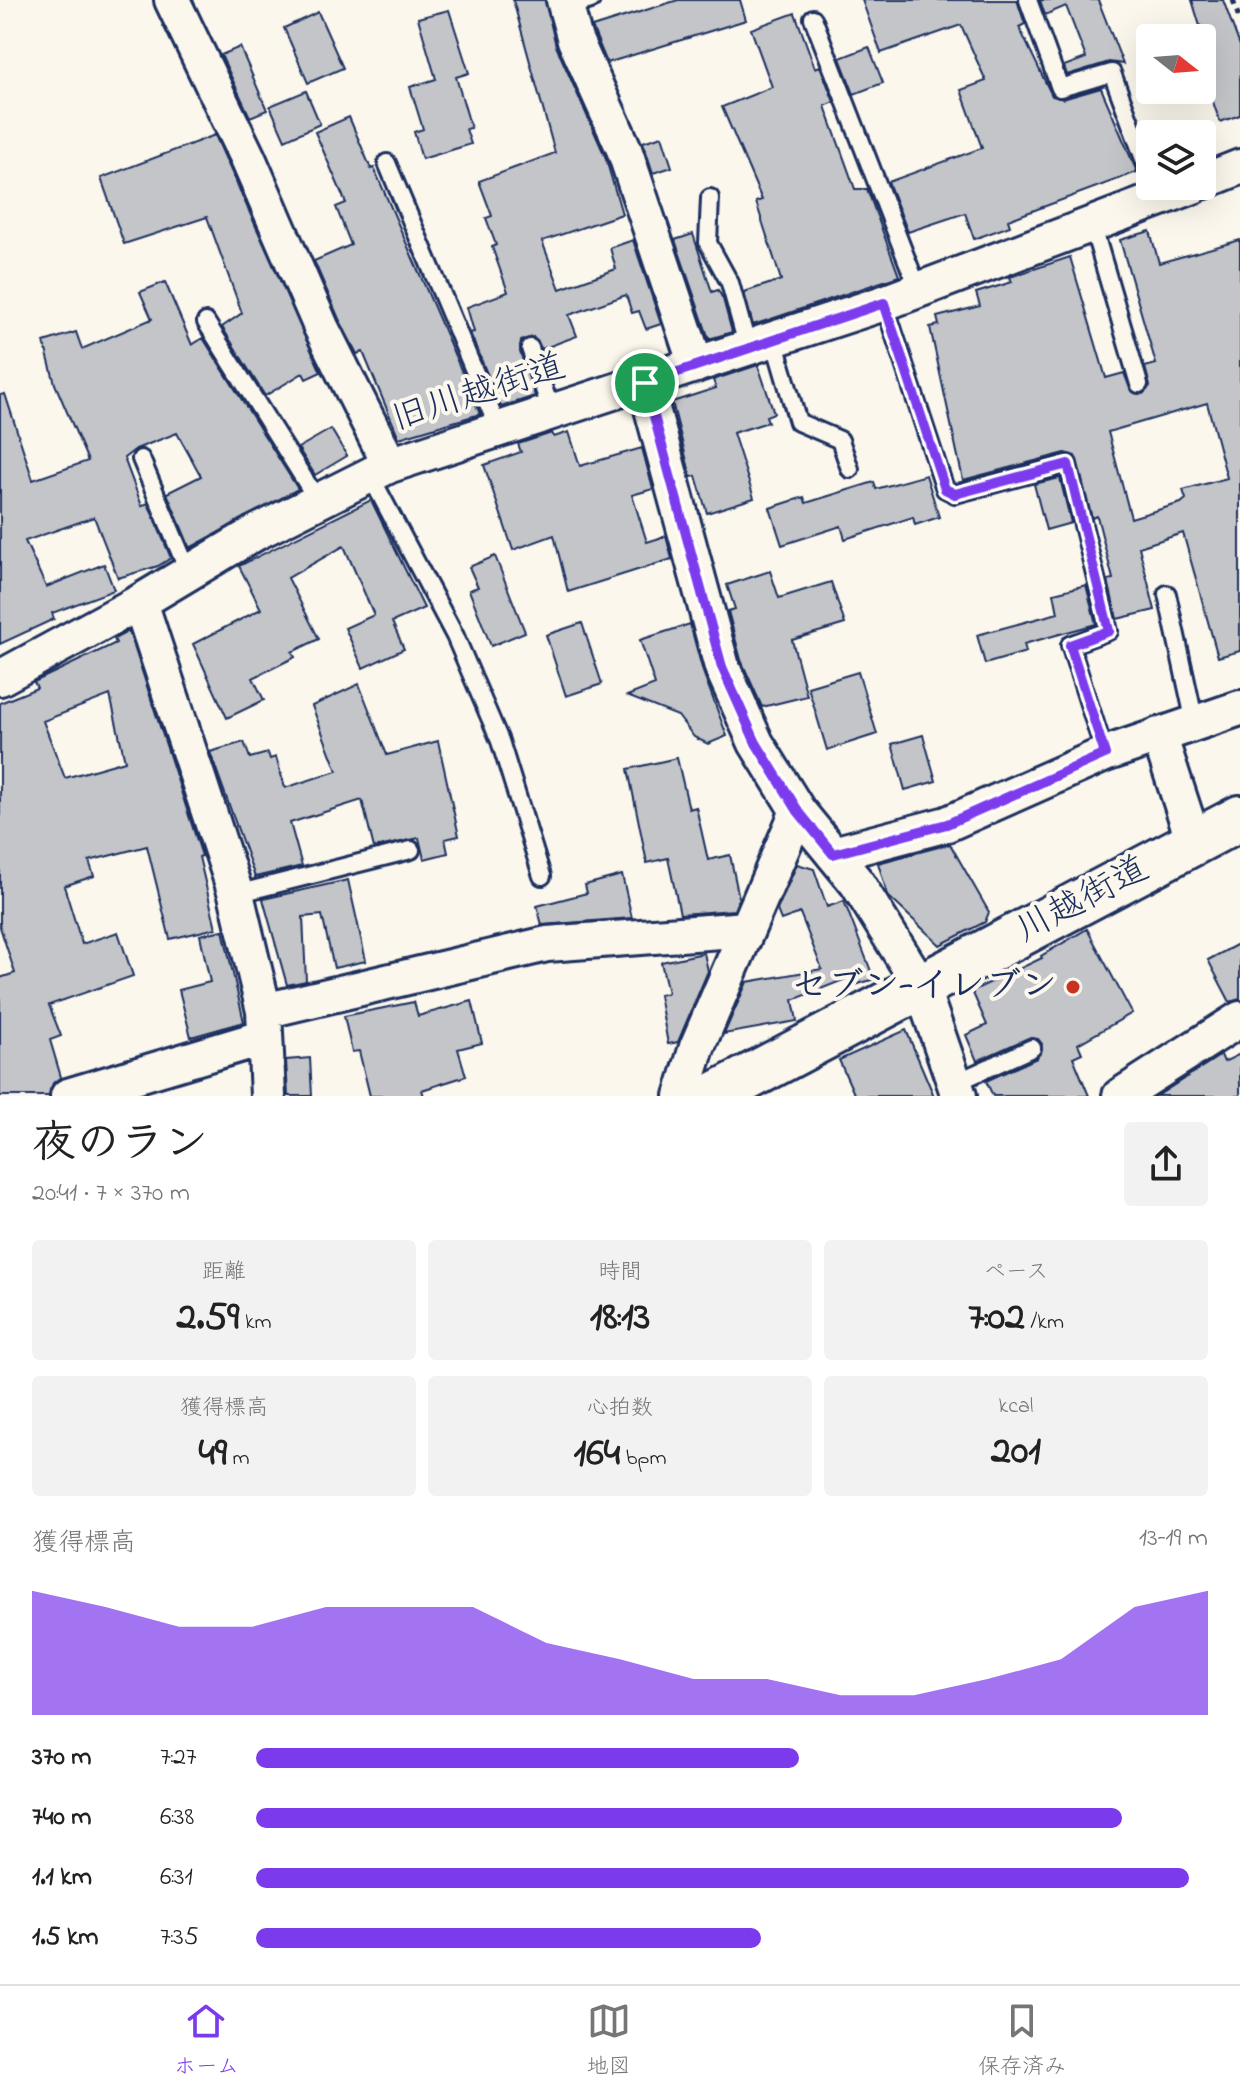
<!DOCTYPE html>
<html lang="ja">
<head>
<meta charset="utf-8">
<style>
  body { margin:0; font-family:"Indie Flower","Klee One",sans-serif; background:#f2f2f2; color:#222; height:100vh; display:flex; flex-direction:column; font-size:30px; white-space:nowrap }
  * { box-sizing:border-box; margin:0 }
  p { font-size:26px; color:#767676 }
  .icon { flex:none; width:44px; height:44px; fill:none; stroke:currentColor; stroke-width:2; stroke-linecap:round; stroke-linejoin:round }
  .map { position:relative; height:1096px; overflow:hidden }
  .side { display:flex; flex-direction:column; background:#fff; flex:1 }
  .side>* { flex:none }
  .needle { width:52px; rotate:107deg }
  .fabs { position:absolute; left:1136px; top:24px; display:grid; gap:16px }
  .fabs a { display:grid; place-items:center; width:80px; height:80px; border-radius:8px; background:#fff; box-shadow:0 8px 32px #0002; font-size:40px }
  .pin { position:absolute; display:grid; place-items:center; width:68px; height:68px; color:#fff; margin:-34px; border:4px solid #fff; border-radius:50%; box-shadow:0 2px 8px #0007 }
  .round { display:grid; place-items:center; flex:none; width:84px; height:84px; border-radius:8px; background:#f2f2f2 }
  .head { display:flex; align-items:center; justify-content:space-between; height:136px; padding:0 32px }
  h1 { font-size:44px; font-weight:700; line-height:60px }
  .stats { display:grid; grid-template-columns:repeat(3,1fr); gap:12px; height:136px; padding:8px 32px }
  .stats div { display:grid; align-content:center; border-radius:8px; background:#f2f2f2; text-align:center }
  .stats b { font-size:40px; font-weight:700 }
  .stats small { font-size:22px; font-weight:400 }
  .stats p { font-size:22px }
  .chart { height:224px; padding:16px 32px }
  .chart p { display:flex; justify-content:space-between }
  .chart svg { width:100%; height:144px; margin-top:8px; fill:#7c3aed; opacity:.7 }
  ul { padding:0 32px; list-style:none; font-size:26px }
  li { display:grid; grid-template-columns:128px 96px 1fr; align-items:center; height:60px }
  li i { height:20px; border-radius:10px; background:#7c3aed }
  .tabs { display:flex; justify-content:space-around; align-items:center; height:112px; border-top:2px solid #e0e0e0; background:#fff; font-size:22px; color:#767676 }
  .tabs a { display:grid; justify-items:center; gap:4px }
  .tabs .on { color:#7c3aed }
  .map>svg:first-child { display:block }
</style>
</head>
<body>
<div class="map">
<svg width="1240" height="1096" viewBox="0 0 1240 1096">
  <rect width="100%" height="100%" fill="#fbf7ec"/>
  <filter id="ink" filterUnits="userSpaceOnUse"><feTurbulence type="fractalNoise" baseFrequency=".0125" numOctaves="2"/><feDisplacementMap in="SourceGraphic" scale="16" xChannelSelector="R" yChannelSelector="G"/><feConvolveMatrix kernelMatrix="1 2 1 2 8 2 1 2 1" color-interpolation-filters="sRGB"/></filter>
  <g filter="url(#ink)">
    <!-- building -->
    <path fill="#c3c5c9" stroke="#1b2f5e" stroke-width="2" fill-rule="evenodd" d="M 513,0 L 545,0 L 556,46 L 605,156 L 622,214 L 542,241 L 560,289 L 616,269 L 610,248 L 633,240 L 661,324 L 646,329 L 639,311 L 632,313 L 626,295 L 569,315 L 577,336 L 542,349 L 533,337 L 521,341 L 520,352 L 535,396 L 501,407 L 470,333 L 474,332 L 467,307 L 508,292 L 492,247 L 496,245 L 486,218 L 492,216 L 479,181 L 555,153 Z
      M 678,0 L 740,0 L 746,20 L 607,63 L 592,27 Z
      M 862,0 L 1017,0 L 1025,24 L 1019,27 L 1052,96 L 1063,99 L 1101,88 L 1137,172 L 1008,220 L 1010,226 L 974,239 L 965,213 L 908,232 L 888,182 L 982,148 L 961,90 L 986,81 L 961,25 L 881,53 Z
      M 1040,0 L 1098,0 L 1123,64 L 1109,62 L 1067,75 L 1064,66 L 1086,58 L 1066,6 L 1045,15 Z
      M 1192,0 L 1223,0 L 1240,46 L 1240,115 L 1220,122 L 1202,71 L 1202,66 L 1211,62 Z
      M 449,10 L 469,73 L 456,77 L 471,128 L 466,129 L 471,144 L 422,159 L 414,132 L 423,129 L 410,87 L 436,79 L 418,18 Z
      M 318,12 L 343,68 L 308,83 L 284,28 Z
      M 795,13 L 815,68 L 820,66 L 834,102 L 825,106 L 855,189 L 867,189 L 899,276 L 753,325 L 744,292 L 781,280 L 756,202 L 762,200 L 722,107 L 772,87 L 751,29 Z
      M 240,47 L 267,110 L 250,117 L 221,55 Z
      M 869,47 L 883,83 L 854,94 L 840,58 Z
      M 306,91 L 320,124 L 285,140 L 270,106 Z
      M 349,117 L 371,169 L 374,168 L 480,414 L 399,438 L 363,352 L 357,354 L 339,319 L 314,261 L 351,245 L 336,207 L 346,203 L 315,132 Z
      M 215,135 L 321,372 L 306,379 L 303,373 L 265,396 L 222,327 L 242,313 L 207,217 L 124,244 L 101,178 Z
      M 662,136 L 672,167 L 653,173 L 643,142 Z
      M 1150,231 L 1159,263 L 1240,240 L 1240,651 L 1218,657 L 1183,533 L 1139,547 L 1155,610 L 1117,619 L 1108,580 L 1113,579 L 1097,516 L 1092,518 L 1075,456 L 1065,453 L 963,480 L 930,327 L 939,325 L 937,317 L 980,306 L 976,293 L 1012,282 L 1010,277 L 1070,257 L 1106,378 L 1124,373 L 1131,391 L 1143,394 L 1150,386 L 1145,367 L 1156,364 L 1120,240 ZM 1207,403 L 1227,478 L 1183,490 L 1186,499 L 1181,503 L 1131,518 L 1108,432 Z
      M 693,234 L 712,292 L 718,290 L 723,299 L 732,332 L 709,339 L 675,240 Z
      M 165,282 L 192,345 L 203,338 L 298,489 L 190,548 L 167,493 L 201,476 L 177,433 L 136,449 L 124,458 L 142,506 L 148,503 L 171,558 L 158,566 L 118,578 L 94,517 L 25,541 L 46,587 L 104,564 L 114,590 L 52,613 L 54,619 L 0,644 L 0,395 L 5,394 L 33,480 L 88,461 L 55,384 L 44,342 L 76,332 L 82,349 L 152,319 L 140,292 Z
      M 758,365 L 774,413 L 766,416 L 768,422 L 733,433 L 754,498 L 707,513 L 696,476 L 691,477 L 672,402 L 716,388 L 713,380 Z
      M 331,429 L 347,456 L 315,475 L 298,448 Z
      M 569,432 L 580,466 L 642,448 L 653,489 L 632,495 L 647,542 L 666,536 L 672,559 L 568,592 L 554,535 L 513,550 L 484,465 L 521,452 L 518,444 L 552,433 L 554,437 Z
      M 926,475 L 939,517 L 915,525 L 913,517 L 845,539 L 841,526 L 782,545 L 770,508 L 804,497 L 806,503 L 874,482 L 876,489 Z
      M 1060,478 L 1071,523 L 1046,530 L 1034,484 Z
      M 371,500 L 424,608 L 392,622 L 404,649 L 363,668 L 345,628 L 374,615 L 344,546 L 288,578 L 319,639 L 292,652 L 295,657 L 253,678 L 264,700 L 227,718 L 193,644 L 261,609 L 239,566 Z
      M 495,556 L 525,632 L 491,646 L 469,590 L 478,587 L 469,567 Z
      M 770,571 L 779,598 L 831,582 L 845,624 L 792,640 L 807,696 L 762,707 L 741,660 L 728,611 L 735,609 L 727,585 Z
      M 1086,585 L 1096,624 L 1024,644 L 1026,652 L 985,664 L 977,635 L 1058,613 L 1054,593 Z
      M 582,623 L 602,684 L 566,696 L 546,635 Z
      M 690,624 L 703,672 L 727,736 L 708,744 L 694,737 L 678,716 L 627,696 L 655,685 L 640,640 Z
      M 129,631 L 202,856 L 199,857 L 216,928 L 170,939 L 147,846 L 89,861 L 94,876 L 64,886 L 82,944 L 118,932 L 133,976 L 49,1005 L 61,1036 L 50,1040 L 61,1077 L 53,1083 L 49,1096 L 0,1096 L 0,978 L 15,973 L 0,927 L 0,703 L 37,688 L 34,682 L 116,643 L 114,639 ZM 110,695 L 125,761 L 65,778 L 43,721 Z
      M 858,672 L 877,734 L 827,750 L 808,687 Z
      M 359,684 L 387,755 L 438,741 L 459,836 L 445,839 L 448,853 L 424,859 L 419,838 L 374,848 L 362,800 L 290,823 L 302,866 L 255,877 L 210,752 L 244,742 L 250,758 L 268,753 L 270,759 L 276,757 L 285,788 L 337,771 L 312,706 Z
      M 923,735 L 936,781 L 905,790 L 892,744 Z
      M 677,758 L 689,809 L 696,807 L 708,860 L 730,855 L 739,898 L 734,910 L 680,914 L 668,858 L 647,863 L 628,769 Z
      M 950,844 L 989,912 L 985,922 L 940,945 L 888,896 L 878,863 Z
      M 797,864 L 814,869 L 827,907 L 844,901 L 874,979 L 852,986 L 848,978 L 793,1000 L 797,1021 L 724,1034 L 747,982 L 822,969 L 800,913 L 781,920 L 777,910 Z
      M 622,875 L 632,918 L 542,925 L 537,906 L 587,893 L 585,885 Z
      M 348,880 L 366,961 L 334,968 L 322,915 L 303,917 L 306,981 L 287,985 L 263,899 Z
      M 1087,929 L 1132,1013 L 1078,1044 L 1082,1053 L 1073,1057 L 1089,1096 L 993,1096 L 986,1081 L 1037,1058 L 1042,1044 L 1038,1039 L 1028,1038 L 977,1061 L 966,1035 L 987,1025 L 972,991 L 1042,958 L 1041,956 Z
      M 223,930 L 244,1022 L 191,1037 L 179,990 L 210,982 L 200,935 Z
      M 1240,943 L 1240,999 L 1230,1002 L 1208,960 Z
      M 704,953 L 708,971 L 678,1042 L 668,1044 L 659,995 L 668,993 L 661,962 Z
      M 472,1001 L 482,1043 L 458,1049 L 466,1076 L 422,1090 L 424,1096 L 370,1096 L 359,1051 L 352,1052 L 344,1016 L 414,1002 L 418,1016 Z
      M 906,1030 L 934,1096 L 855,1096 L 839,1060 Z
      M 1240,1054 L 1240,1096 L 1157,1096 L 1221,1055 L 1224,1062 Z
      M 310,1058 L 312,1096 L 288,1096 L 286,1060 Z"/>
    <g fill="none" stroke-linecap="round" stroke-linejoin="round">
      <!-- lane casing -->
      <g stroke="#1b2f5e" stroke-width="22">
        <path id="lane" d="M 1028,0 L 1060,88 L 1112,73 L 1150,175
          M 566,8 L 591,0
          M 813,18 L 918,289
          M 387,163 L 499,430
          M 710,198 L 708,243 L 730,283 L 748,348
          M 1093,227 L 1139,384
          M 884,303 L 945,489 L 955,494 L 1068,464 L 1109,631 L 1070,645 L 1105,754
          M 206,322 L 318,501
          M 774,340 L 798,422 L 840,440 L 850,469
          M 530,348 L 552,413
          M 141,459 L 188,571
          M 370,475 L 455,636 L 500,741 L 542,876
          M 1167,594 L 1195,723
          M 236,894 L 411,850
          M 955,1083 L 1032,1048"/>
      </g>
      <!-- street casing -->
      <g stroke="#1b2f5e" stroke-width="40">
        <path id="street" d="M 172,0 L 248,158 L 321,327 L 390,465
          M 564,0 L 575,40 L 624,149 L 696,365
          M 1202,182 L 1240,167
          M 645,383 L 722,667 L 756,743 L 798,811 L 857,883 L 921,986 L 959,1096
          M 140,602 L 236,894 L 264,1011 L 268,1096
          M 0,678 L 140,602 L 255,533 L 390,465 L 884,303 L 1193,186
          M 1159,735 L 1194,842
          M 833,854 L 947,824 L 1105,754 L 1240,708
          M 264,1011 L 547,944 L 747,929
          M 68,1096 L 265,1037
          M 682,1096 L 697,1047 L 798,811
          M 1120,1096 L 1240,1019"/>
      </g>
      <!-- highway casing -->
      <g stroke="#1b2f5e" stroke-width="50">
        <path id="highway" d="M 713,1096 L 1240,818"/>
      </g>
      <!-- path -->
      <path stroke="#1b2f5e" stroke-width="5" stroke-dasharray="6 6" stroke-linecap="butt" d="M 1233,0 L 1240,21"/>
      <!-- lane -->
      <use href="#lane" stroke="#fbf7ec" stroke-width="16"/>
      <!-- street -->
      <use href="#street" stroke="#fbf7ec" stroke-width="34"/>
      <!-- highway -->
      <use href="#highway" stroke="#fbf7ec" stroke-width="44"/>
    </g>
  </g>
  <g fill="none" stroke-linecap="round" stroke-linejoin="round" filter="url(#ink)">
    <!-- route casing -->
    <g stroke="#fff" stroke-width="16">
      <path id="route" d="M 884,303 L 945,489 L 955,494 L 1068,464 L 1109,631 L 1070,645 L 1105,754 L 947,824 L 833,854 L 798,811 L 756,743 L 722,667 L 645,383 Z"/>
    </g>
    <!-- route -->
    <use href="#route" stroke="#7c3aed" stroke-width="10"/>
  </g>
  <!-- markers -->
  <circle fill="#c8321e" stroke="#fbf7ec" stroke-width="3" cx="1073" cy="987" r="8"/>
  <g text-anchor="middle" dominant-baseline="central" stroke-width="8" stroke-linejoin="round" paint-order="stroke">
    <!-- street labels -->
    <g font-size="36" fill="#1b2f5e" stroke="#fbf7ec">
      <text transform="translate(479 394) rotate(-18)">旧川越街道</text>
      <text transform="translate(1083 901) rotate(-28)">川越街道</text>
    </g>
    <!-- poi labels -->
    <g font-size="36" font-weight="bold" fill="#1b2f5e" stroke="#fbf7ec" text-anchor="end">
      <text x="1057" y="987">セブン-イレブン</text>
    </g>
  </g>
</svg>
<div class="fabs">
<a><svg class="needle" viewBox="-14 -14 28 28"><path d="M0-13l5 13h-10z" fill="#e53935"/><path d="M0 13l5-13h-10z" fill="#767676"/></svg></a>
<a><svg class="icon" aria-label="layers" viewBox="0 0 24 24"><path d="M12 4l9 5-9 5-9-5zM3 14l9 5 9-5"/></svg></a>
</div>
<div class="pin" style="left:645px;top:383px;background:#1e9e55"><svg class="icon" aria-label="arrive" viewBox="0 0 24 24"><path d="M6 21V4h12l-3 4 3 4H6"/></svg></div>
</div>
<section class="side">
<div class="head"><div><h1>夜のラン</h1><p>20:41 · 7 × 370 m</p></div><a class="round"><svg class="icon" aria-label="share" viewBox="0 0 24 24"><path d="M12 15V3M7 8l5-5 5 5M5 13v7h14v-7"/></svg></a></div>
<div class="stats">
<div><p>距離</p><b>2.59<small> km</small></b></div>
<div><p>時間</p><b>18:13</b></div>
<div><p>ペース</p><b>7:02<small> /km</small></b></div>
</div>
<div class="stats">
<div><p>獲得標高</p><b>49<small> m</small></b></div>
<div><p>心拍数</p><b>164<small> bpm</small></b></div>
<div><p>kcal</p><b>201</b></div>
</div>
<div class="chart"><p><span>獲得標高</span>13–19 m</p>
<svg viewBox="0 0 160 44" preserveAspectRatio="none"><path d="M0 44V6L10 11L20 17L30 17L40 11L50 11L60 11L70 22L80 27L90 33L100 33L110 38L120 38L130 33L140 27L150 11L160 6V44z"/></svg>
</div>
<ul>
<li><b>370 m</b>7:27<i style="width:57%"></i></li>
<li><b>740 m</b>6:38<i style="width:91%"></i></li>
<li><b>1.1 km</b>6:31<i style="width:98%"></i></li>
<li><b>1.5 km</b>7:35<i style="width:53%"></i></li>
</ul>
</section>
<nav class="tabs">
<a class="on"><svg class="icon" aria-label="home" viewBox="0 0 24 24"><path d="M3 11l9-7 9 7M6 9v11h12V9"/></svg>ホーム</a>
<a><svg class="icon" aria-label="map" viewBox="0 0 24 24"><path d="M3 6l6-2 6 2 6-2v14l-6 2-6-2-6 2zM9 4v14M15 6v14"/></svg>地図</a>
<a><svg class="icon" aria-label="saved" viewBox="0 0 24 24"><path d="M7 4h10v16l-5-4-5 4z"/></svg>保存済み</a>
</nav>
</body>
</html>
